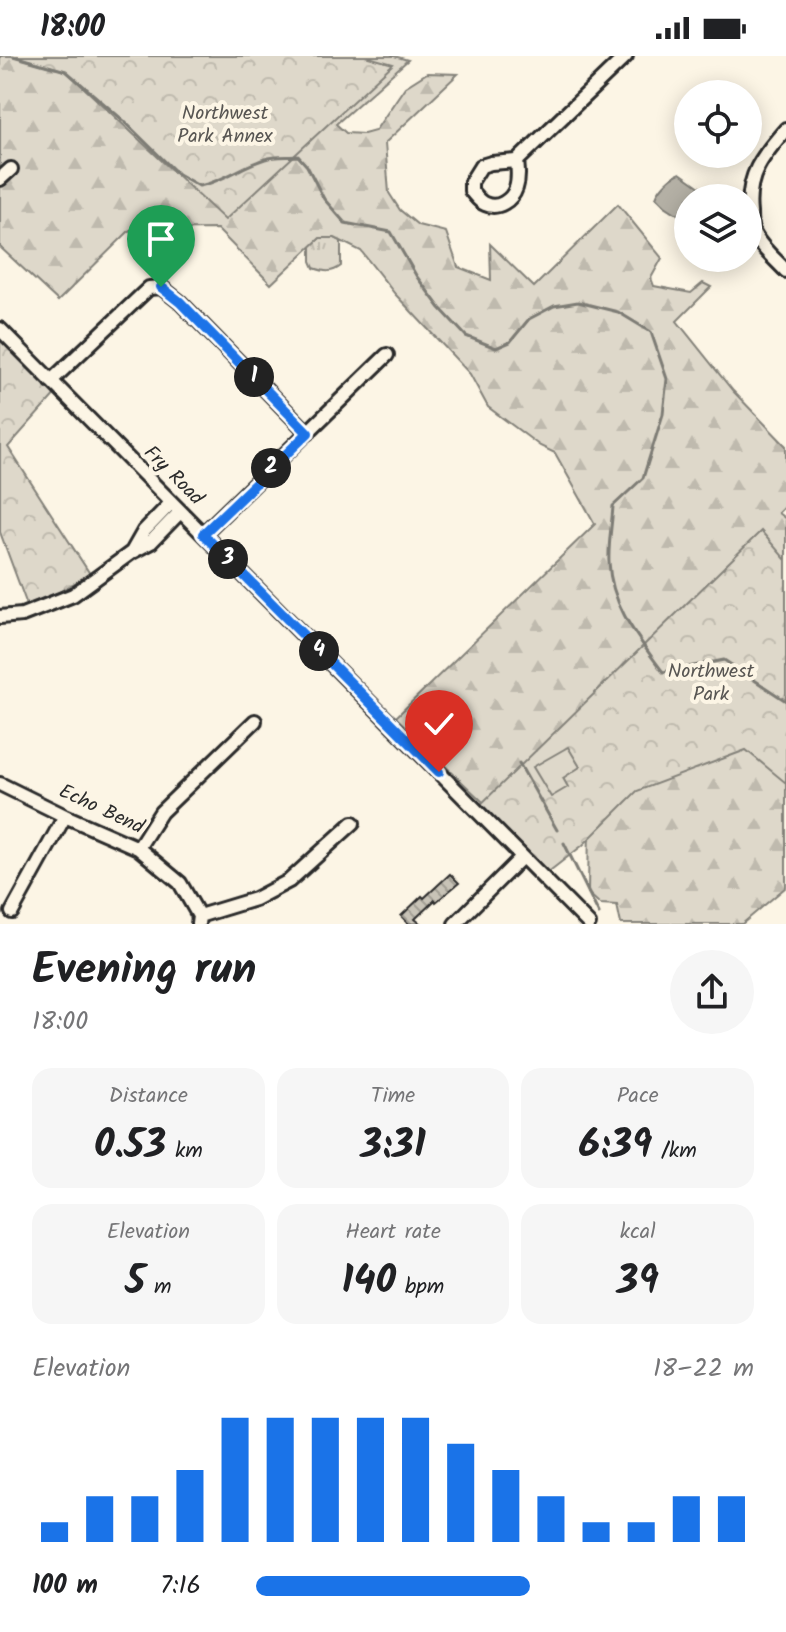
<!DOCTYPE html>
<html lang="en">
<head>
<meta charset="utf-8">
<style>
  body { margin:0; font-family:Kalam,sans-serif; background:#f6f6f6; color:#202124; height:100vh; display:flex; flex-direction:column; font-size:30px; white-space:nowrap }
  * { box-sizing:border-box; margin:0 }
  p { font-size:26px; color:#757577 }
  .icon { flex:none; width:44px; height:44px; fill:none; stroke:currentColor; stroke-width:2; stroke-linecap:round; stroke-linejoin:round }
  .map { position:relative; height:868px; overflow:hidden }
  .details { display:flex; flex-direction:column; background:#fff; flex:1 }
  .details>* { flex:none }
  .buttons { position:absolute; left:674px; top:24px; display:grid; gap:16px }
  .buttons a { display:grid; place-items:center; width:88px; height:88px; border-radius:50%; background:#fff; box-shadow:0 4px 20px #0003; font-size:40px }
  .pin { position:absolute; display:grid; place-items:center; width:68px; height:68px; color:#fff; margin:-82px -34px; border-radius:50% 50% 50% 0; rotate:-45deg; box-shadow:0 0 8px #0007 }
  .pin .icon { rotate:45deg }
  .km { position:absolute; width:40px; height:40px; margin:-20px; border-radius:50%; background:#222; color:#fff; font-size:22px; line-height:40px; text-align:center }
  .round { display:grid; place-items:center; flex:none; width:84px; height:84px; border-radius:42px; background:#f6f6f6 }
  .overview { display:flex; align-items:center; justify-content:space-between; height:136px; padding:0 32px }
  h1 { font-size:44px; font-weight:600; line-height:60px }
  .metrics { display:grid; grid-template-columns:repeat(3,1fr); gap:12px; height:136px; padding:8px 32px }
  .metrics div { display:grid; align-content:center; border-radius:20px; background:#f6f6f6; text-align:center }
  .metrics b { font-size:40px; font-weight:600 }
  .metrics small { font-size:22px; font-weight:400 }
  .metrics p { font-size:22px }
  .chart { height:224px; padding:16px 32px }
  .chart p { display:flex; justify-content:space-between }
  .chart svg { width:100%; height:144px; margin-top:8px; stroke:#1a73e8; stroke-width:6 }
  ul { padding:0 32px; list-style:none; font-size:26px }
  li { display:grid; grid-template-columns:128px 96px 1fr; align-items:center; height:60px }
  li i { height:20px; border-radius:10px; background:#1a73e8 }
  .status { display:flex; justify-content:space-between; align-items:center; height:56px; padding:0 40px; background:#fff; direction:ltr }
  .status svg { height:22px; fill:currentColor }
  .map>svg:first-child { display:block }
</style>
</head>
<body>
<div class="status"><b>18:00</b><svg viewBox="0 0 49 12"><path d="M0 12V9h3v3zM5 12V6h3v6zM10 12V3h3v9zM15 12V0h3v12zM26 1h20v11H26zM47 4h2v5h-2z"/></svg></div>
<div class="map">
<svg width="786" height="868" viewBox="0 0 786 868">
  <defs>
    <pattern id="grass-tufts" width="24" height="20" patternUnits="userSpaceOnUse" patternTransform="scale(2)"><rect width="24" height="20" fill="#ded8ca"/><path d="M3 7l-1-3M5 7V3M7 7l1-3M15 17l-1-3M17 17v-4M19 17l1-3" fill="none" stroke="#bfbaae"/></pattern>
    <pattern id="forest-firs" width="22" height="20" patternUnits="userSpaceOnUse" patternTransform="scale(2)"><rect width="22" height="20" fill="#ded8ca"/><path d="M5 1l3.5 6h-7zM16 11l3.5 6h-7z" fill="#bfbaae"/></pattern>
    <pattern id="park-crowns" width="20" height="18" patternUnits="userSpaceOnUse" patternTransform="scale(2)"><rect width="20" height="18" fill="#ded8ca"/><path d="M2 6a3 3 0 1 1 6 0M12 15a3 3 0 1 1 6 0" fill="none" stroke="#bfbaae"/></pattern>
    <pattern id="building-back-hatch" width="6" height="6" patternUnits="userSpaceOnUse" patternTransform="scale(2)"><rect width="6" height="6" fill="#c8c3b7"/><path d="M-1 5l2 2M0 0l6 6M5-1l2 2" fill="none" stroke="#a39f95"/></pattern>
  </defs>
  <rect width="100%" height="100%" fill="#fcf5e5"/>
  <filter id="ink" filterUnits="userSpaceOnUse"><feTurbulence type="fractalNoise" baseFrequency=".0125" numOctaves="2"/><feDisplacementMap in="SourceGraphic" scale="16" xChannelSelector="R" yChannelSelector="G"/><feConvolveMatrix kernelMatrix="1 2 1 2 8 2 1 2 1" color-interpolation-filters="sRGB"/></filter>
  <g filter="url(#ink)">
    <!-- grass -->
    <path fill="url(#grass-tufts)" stroke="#84827a" stroke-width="2" d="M 320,182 L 335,182 L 341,185 L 341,210 C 332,217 325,216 314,212 L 311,205 L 311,190 Z"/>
    <!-- forest -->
    <path fill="url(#forest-firs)" stroke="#84827a" stroke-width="2" d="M 0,0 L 394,0 L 408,4 L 336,68 L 346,77 L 364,78 L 375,75 L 405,31 L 427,17 L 458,18 L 385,87 L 389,137 L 400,154 L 418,169 L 446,176 L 458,211 L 491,224 L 490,188 L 534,231 L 618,148 L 662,202 L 651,222 L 654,230 L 691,237 L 703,227 L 711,231 L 677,265 L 733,335 L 786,390 L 786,449 L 778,457 L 786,463 L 786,831 L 742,868 L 621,868 L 617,849 L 600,848 L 588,837 L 589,766 L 501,746 L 483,746 L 395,662 L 595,468 L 555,397 L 540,390 L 488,351 L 470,318 L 395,238 L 361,195 L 335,182 L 320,182 L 271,228 L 217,173 L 130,174 L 58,245 L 0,191 Z"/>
    <!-- park -->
    <path fill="url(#park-crowns)" stroke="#84827a" stroke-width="2" d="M 13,0 L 365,0 L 393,8 L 225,164 L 66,15 Z
      M 0,278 L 57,336 L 8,391 L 90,518 L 57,537 L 27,549 L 0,476 Z
      M 761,475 L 786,504 L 786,727 L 746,694 L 637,735 L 583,789 L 542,821 L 476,753 Z"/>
    <!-- pitch -->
    <path fill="#ded8ca" stroke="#84827a" stroke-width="2" d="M 568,691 L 580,711 L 563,722 L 568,731 L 551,741 L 533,711 Z"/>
    <!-- water -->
    <path fill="#b4b0a5" stroke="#7d7b74" stroke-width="2" d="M 680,117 L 704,134 L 719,141 L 688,142 L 688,165 L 665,150 L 656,141 C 660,131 670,121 680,117 Z"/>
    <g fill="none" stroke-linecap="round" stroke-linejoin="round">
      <!-- stream -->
      <path stroke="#7d7b74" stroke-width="3" d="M 13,0 L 66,15 L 124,65 L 178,118 L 199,130 C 222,126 242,110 265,103 C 275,100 287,101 298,100 L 307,110 L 324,143 L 345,167 L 391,176 L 417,221 L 440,252 L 466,280 L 496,292 L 510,286 L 529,263 L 554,250 L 578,246 L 618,256 L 651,276 L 667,323 L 663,358 L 643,422 L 613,450 C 612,468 608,488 609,506 C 611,550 638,582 663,616 L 724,604 L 786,645
        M 519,707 L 557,774
        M 564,787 L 599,858"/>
    </g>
    <!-- building -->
    <path fill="url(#building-back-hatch)" stroke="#2b2b2b" stroke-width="2" d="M 450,818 L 459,827 L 436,846 L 435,844 L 415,863 L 421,868 L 409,868 L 401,860 L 422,840 L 424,842 Z"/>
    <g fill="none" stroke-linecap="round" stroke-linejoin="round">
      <!-- minor casing -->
      <g stroke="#2b2b2b" stroke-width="18">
        <path id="minor" d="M 786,73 C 762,100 746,120 750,157 C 750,164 750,170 753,176 C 760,191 775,203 786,215
          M 517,105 L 626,0
          M 517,105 C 518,114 519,123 516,132 C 512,144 498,154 485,148 C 479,146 475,139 471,135 L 471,126 L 481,110 L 491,107 Z
          M 0,123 L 11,113
          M 0,273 L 589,868
          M 51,325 L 149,232 L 161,231 L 180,246 L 308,377
          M 203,478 L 387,299
          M 132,496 L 144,475 L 171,447
          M 0,561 L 22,559 L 73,539 L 132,496 L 151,486 L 180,456
          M 0,728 L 65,760 L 138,792 L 180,827 L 199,860 L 198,868
          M 138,792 L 161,756 L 255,665
          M 12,856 L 65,760
          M 199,860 L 255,843 L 289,825 L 353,767
          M 455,868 L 522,801"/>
      </g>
      <!-- minor -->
      <use href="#minor" stroke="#fcf5e5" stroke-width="12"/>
    </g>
  </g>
  <g fill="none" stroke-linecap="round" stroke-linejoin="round" filter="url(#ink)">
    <!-- route casing -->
    <g stroke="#fff" stroke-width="16">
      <path id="route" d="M 161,231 L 180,246 L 308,377 L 203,478 L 439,716"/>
    </g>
    <!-- route -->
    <use href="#route" stroke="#1a73e8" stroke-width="10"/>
  </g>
  <g text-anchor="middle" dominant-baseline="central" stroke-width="8" stroke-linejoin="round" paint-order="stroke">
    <!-- park labels -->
    <g font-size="20" fill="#585653" stroke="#fcf5e5">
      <text x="225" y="58">Northwest<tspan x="225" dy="23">Park Annex</tspan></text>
      <text x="711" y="616">Northwest<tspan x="711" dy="23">Park</tspan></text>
    </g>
    <!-- street labels -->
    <g font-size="20" fill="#2b2b2b" stroke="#fcf5e5">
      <text transform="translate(173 420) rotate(45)">Fry Road</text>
      <text transform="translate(101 754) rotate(25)">Echo Bend</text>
    </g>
  </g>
</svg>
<div class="buttons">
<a><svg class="icon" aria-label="locate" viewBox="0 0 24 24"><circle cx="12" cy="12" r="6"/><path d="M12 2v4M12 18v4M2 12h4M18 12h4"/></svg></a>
<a><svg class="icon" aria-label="layers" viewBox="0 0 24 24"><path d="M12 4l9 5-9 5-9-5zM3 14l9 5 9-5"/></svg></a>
</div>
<div class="pin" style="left:161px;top:231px;background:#1e9e55"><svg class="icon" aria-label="arrive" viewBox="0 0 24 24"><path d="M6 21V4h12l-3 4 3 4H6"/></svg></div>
<div class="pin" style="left:439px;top:716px;background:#d93025"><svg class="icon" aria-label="check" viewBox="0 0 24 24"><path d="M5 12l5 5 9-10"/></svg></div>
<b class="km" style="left:254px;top:321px">1</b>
<b class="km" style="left:271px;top:412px">2</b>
<b class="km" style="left:228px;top:503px">3</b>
<b class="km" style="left:319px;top:595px">4</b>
</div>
<section class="details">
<div class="overview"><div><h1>Evening run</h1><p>18:00</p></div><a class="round"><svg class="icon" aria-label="share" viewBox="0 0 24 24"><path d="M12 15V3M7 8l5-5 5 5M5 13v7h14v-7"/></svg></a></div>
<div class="metrics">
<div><p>Distance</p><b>0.53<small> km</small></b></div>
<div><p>Time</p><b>3:31</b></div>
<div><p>Pace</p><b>6:39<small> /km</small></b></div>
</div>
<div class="metrics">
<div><p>Elevation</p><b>5<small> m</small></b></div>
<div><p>Heart rate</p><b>140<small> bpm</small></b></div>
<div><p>kcal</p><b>39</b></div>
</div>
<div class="chart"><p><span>Elevation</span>18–22 m</p>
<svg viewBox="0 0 160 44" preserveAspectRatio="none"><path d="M5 44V38M15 44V30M25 44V30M35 44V22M45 44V6M55 44V6M65 44V6M75 44V6M85 44V6M95 44V14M105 44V22M115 44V30M125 44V38M135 44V38M145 44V30M155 44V30"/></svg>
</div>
<ul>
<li><b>100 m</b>7:16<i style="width:55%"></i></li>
</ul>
</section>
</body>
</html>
